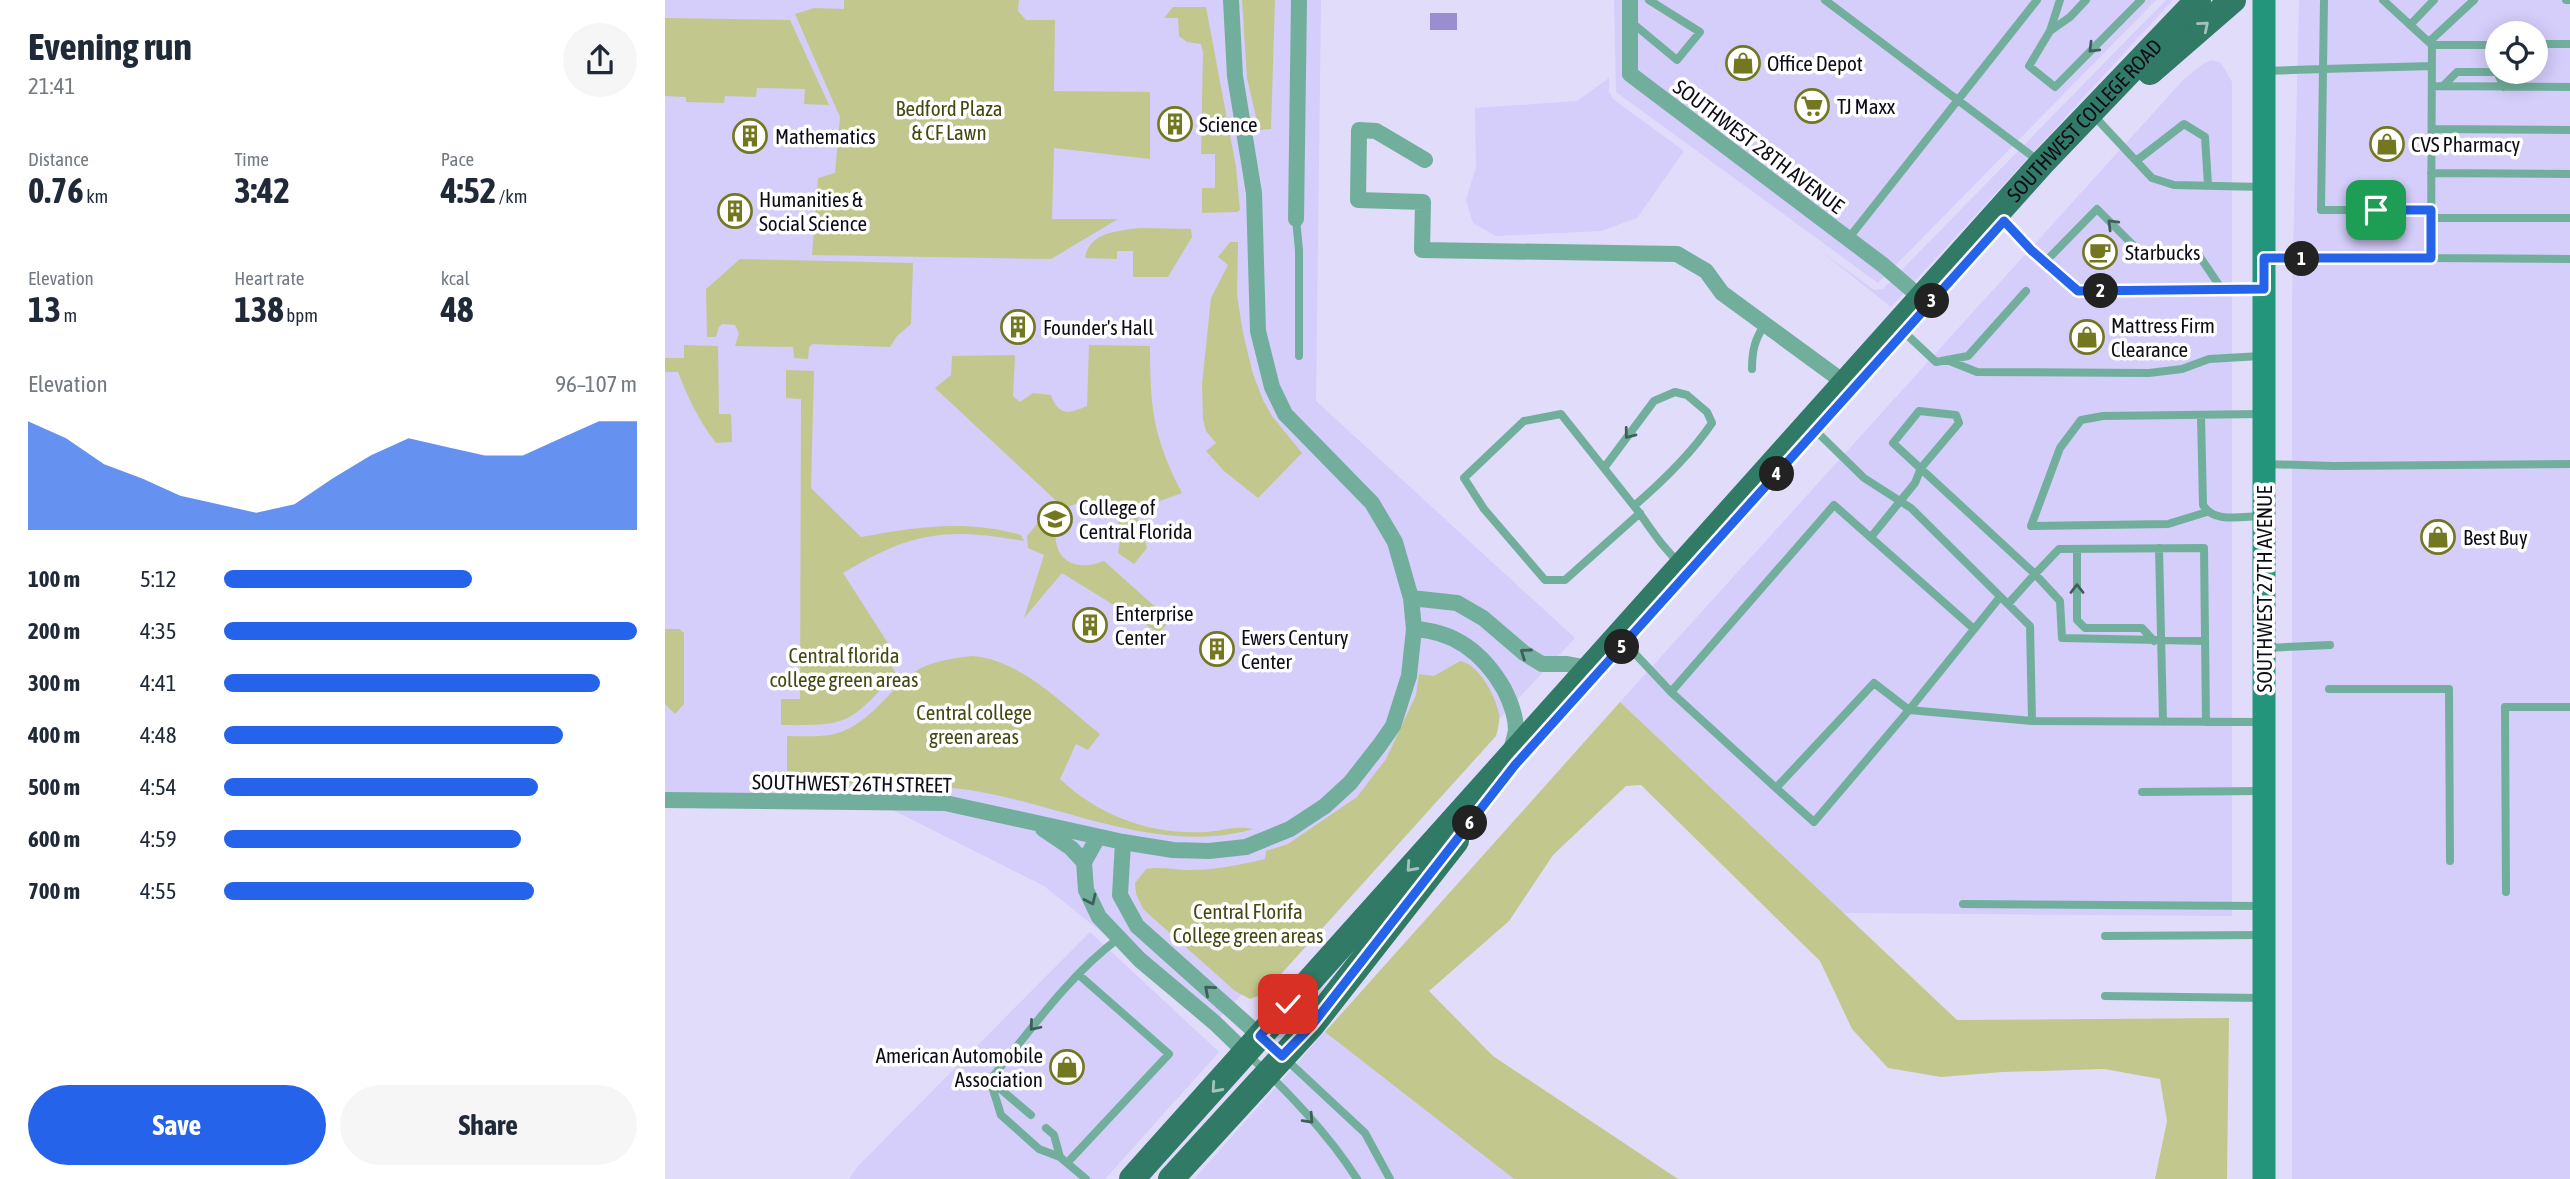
<!DOCTYPE html>
<html lang="en">
<head>
<meta charset="utf-8">
<style>
  body { margin:0; font-family:"Asap Condensed",sans-serif; background:#f6f6f7; color:#1f2937; height:100vh; display:flex; flex-direction:column; font-size:26px; white-space:nowrap }
  * { box-sizing:border-box; margin:0 }
  p { font-size:23px; color:#747a83 }
  .icon { flex:none; width:38px; height:38px; fill:none; stroke:currentColor; stroke-width:2; stroke-linecap:round; stroke-linejoin:round }
  .map { position:relative; flex:1; overflow:hidden }
  .details { display:flex; flex-direction:column; background:#fff; width:665px }
  .details>* { flex:none }
  .tools { position:absolute; left:1820px; top:21px; display:grid; gap:14px }
  .tools a { display:grid; place-items:center; width:63px; height:63px; border-radius:50%; background:#fff; box-shadow:0 4px 18px #0003; font-size:35px }
  .pin { position:absolute; display:grid; place-items:center; width:60px; height:60px; color:#fff; margin:-30px; border-radius:14px; box-shadow:0 4px 10px #0006 }
  .km { position:absolute; width:35px; height:35px; margin:-18px; border-radius:50%; background:#222; color:#fff; font-size:19px; line-height:35px; text-align:center }
  .round { display:grid; place-items:center; flex:none; width:74px; height:74px; border-radius:37px; background:#f6f6f7 }
  .overview { display:flex; align-items:center; justify-content:space-between; height:119px; padding:0 28px }
  h1 { font-size:38px; font-weight:700; line-height:52px }
  .stats { display:grid; grid-template-columns:repeat(3,1fr); gap:10px; height:119px; padding:7px 28px }
  .stats div { display:grid; align-content:center }
  .stats b { font-size:35px; font-weight:700 }
  .stats small { font-size:19px; font-weight:400 }
  .stats p { font-size:19px }
  .chart { height:196px; padding:14px 28px }
  .chart p { display:flex; justify-content:space-between }
  .chart svg { width:100%; height:126px; margin-top:7px; fill:#2563eb; opacity:.7 }
  .primary-button { display:flex; gap:14px; margin-top:auto; padding:14px 28px }
  .primary-button a { flex:1; height:80px; border-radius:42px; background:#2563eb; color:#fff; font-size:28px; font-weight:700; line-height:80px; text-align:center }
  .primary-button a+a { background:#f6f6f7; color:#1f2937 }
  ul { padding:0 28px; list-style:none; font-size:23px }
  li { display:grid; grid-template-columns:112px 84px 1fr; align-items:center; height:52px }
  li i { height:18px; border-radius:9px; background:#2563eb }
  main { display:flex; flex:1; min-height:0 }
  .map>svg:first-child { display:block }
</style>
</head>
<body>
<main>
<section class="details">
<div class="overview"><div><h1>Evening run</h1><p>21:41</p></div><a class="round"><svg class="icon" aria-label="share" viewBox="0 0 24 24"><path d="M12 15V3M7 8l5-5 5 5M5 13v7h14v-7"/></svg></a></div>
<div class="stats">
<div><p>Distance</p><b>0.76<small> km</small></b></div>
<div><p>Time</p><b>3:42</b></div>
<div><p>Pace</p><b>4:52<small> /km</small></b></div>
</div>
<div class="stats">
<div><p>Elevation</p><b>13<small> m</small></b></div>
<div><p>Heart rate</p><b>138<small> bpm</small></b></div>
<div><p>kcal</p><b>48</b></div>
</div>
<div class="chart"><p><span>Elevation</span>96–107 m</p>
<svg viewBox="0 0 160 44" preserveAspectRatio="none"><path d="M0 44V6L10 12L20 21L30 26L40 32L50 35L60 38L70 35L80 26L90 18L100 12L110 15L120 18L130 18L140 12L150 6L160 6V44z"/></svg>
</div>
<ul>
<li><b>100 m</b>5:12<i style="width:60%"></i></li>
<li><b>200 m</b>4:35<i style="width:100%"></i></li>
<li><b>300 m</b>4:41<i style="width:91%"></i></li>
<li><b>400 m</b>4:48<i style="width:82%"></i></li>
<li><b>500 m</b>4:54<i style="width:76%"></i></li>
<li><b>600 m</b>4:59<i style="width:72%"></i></li>
<li><b>700 m</b>4:55<i style="width:75%"></i></li>
</ul>
<div class="primary-button"><a>Save</a><a>Share</a></div>
</section>
<div class="map">
<svg width="1905" height="1179" viewBox="0 0 1905 1179">
  <rect width="100%" height="100%" fill="#e1dcfa"/>
  <!-- built -->
  <path fill="#d5cdfa" fill-rule="evenodd" d="M 0,0 L 656,0 L 651,401 L 910,638 L 550,1023 L 379,886 L 214,803 L 0,794 Z
    M 949,0 L 1491,0 L 1213,283 L 951,92 Z
    M 1501,0 L 1508,0 L 1226,307 L 1157,252 L 1209,290 L 1218,289 Z
    M 1634,0 L 1905,0 L 1905,1179 L 1627,1179 L 1627,301 ZM 1832,33 L 1871,33 L 1871,72 L 1832,72 Z
    M 1547,60 L 1556,63 L 1567,82 L 1567,916 L 1179,913 L 955,702 L 1519,79 L 1538,64 Z
    M 944,78 L 944,92 L 948,99 L 1019,151 L 972,218 L 936,231 L 831,236 L 808,223 L 801,200 L 811,167 L 810,108 L 912,101 Z
    M 425,932 L 554,1052 L 440,1179 L 184,1179 L 193,1166 Z
    M 660,1032 L 849,1179 L 529,1179 Z"/>
  <!-- green -->
  <path fill="#c2c88d" d="M 179,0 L 354,0 L 353,11 L 361,20 L 390,20 L 389,91 L 485,92 L 485,159 L 389,148 L 387,219 L 453,219 L 386,259 L 147,255 L 153,178 L 170,173 L 175,117 L 130,14 L 149,8 L 179,9 Z
    M 577,0 L 610,0 L 606,129 L 594,130 L 582,78 Z
    M 508,7 L 541,7 L 571,167 L 575,210 L 572,212 L 537,213 L 537,188 L 550,188 L 550,154 L 536,154 L 538,52 L 536,44 L 522,42 L 514,36 L 513,18 L 499,18 Z
    M 0,18 L 125,20 L 164,105 L 139,104 L 140,89 L 92,88 L 91,97 L 60,96 L 59,103 L 21,102 L 21,97 L 0,96 Z
    M 475,228 L 526,229 L 527,237 L 503,277 L 468,277 L 468,251 L 452,251 L 452,259 L 420,258 C 424,232 453,231 475,228 Z
    M 565,242 L 573,242 L 572,295 L 578,333 L 588,374 L 598,400 L 607,416 L 637,453 L 593,498 L 559,471 L 541,451 L 551,443 L 541,431 L 538,420 L 537,384 L 546,298 L 563,265 L 553,257 Z
    M 75,259 L 248,263 L 246,324 L 232,336 L 225,347 L 147,344 L 144,348 L 143,359 L 129,358 L 128,347 L 70,346 L 74,333 L 70,325 L 57,324 L 54,327 L 51,337 L 42,337 L 41,289 Z
    M 19,345 L 53,346 L 54,414 L 66,414 L 67,442 L 51,443 C 34,421 23,398 13,372 L 0,372 L 0,358 L 19,358 Z
    M 424,345 L 485,346 C 485,408 488,437 517,493 L 470,510 L 482,548 L 469,564 L 453,553 C 457,532 456,501 427,502 C 416,502 409,503 400,509 L 270,388 L 286,375 L 287,356 L 350,355 L 348,396 L 355,402 L 368,393 L 386,395 C 393,416 404,414 422,406 Z
    M 121,370 L 149,371 L 146,488 L 196,537 C 249,527 303,519 356,535 L 359,541 C 281,527 246,532 178,573 L 228,651 L 220,657 L 231,673 C 185,723 185,726 116,725 L 116,699 L 135,699 L 136,399 L 121,398 Z
    M 385,508 L 393,516 C 383,552 402,575 439,561 L 505,620 L 494,633 L 397,573 L 359,618 L 379,555 L 363,548 L 362,536 Z
    M 0,629 L 14,629 L 19,633 L 19,704 L 10,714 L 0,704 Z
    M 308,656 C 358,661 397,704 435,734 L 423,750 L 411,744 L 395,779 C 434,816 486,835 540,832 C 557,831 571,825 588,829 C 498,855 404,808 316,792 C 254,781 188,784 124,783 L 122,775 L 122,736 C 136,736 151,737 165,735 C 203,728 222,691 251,671 C 266,661 290,658 308,656 Z
    M 795,661 C 814,664 831,697 834,714 C 835,722 833,729 831,736 L 598,994 L 585,999 L 570,991 L 478,909 L 471,894 L 470,883 L 481,869 C 496,866 509,870 524,870 C 550,870 575,865 600,859 L 601,851 L 623,844 L 692,797 L 721,759 L 751,695 L 754,674 L 769,676 Z
    M 955,702 L 1292,1020 L 1564,1018 L 1562,1179 L 1490,1179 L 1502,1121 L 1495,1079 L 1439,1069 L 1338,1072 L 1276,1077 L 1223,1068 L 1187,1029 L 1155,961 L 976,785 L 961,786 L 888,855 L 844,921 L 764,991 L 828,1056 L 1013,1179 L 849,1179 L 660,1032 Z"/>
  <!-- water -->
  <path fill="#9b8ed0" d="M 765,13 L 792,13 L 792,30 L 765,30 Z"/>
  <g fill="none" stroke-linecap="round" stroke-linejoin="round">
    <!-- service -->
    <path stroke="#71af9c" stroke-width="8" d="M 1160,0 L 1375,162
      M 1395,0 L 1385,31 L 1364,66 L 1390,87 L 1476,0
      M 1659,0 L 1658,69 L 1767,66
      M 1718,0 L 1767,45 L 1832,45
      M 1809,0 L 1767,39 L 1766,258 L 1905,259
      M 1901,0 L 1905,0
      M 965,21 L 1012,60 L 1035,32 L 984,0
      M 1745,25 L 1769,0
      M 1385,31 L 1405,17 L 1421,0
      M 1871,44 L 1905,44
      M 1600,71 L 1658,69 L 1656,210 L 1766,210
      M 1767,86 L 1905,87
      M 1778,86 L 1792,72 L 1832,72 L 1839,87
      M 1431,118 L 1487,178 L 1509,185 L 1597,187
      M 1767,129 L 1905,130
      M 1471,161 L 1519,124 L 1540,137 L 1543,185
      M 1766,173 L 1905,174
      M 1766,218 L 1905,218
      M 631,219 L 634,250 L 634,356
      M 1339,221 L 1413,291 L 1598,289
      M 1183,239 L 1372,0
      M 1601,258 L 1766,258
      M 1380,262 L 1432,209 L 1476,253 L 1533,254 L 1558,291
      M 1239,332 L 1271,362 L 1303,356 L 1361,291
      M 1282,360 L 1312,372 L 1484,373 L 1517,369 L 1544,359 L 1596,356
      M 1087,369 C 1087,350 1090,339 1100,324
      M 1536,416 L 1538,505 C 1549,524 1578,516 1598,516
      M 1151,431 L 1199,478 L 1246,508 L 1365,626 L 1367,721
      M 1600,464 L 1668,466 L 1905,464
      M 939,468 L 989,401 L 1010,392 L 1022,395 L 1042,412 L 1047,423 C 1026,454 998,481 969,506
      M 1542,512 L 1503,524 L 1366,526 L 1395,448 L 1416,420 L 1438,416 L 1596,414
      M 975,513 L 900,580 L 880,580 L 819,509 L 799,478 L 859,421 L 896,414 L 969,506 C 984,525 996,547 1015,563
      M 1206,537 L 1250,483 L 1256,468 L 1294,423 L 1291,415 L 1254,411 L 1228,443 L 1370,574 L 1343,604
      M 1494,548 L 1498,722
      M 1412,549 L 1412,620 L 1420,628 L 1477,628 L 1489,641
      M 1540,641 L 1397,638 L 1395,601 L 1370,574 L 1394,549 L 1539,548 L 1541,722
      M 960,643 L 1006,692 L 1111,788 L 1209,683 L 1244,710 L 1149,822 L 1111,788
      M 1602,648 L 1665,645
      M 1664,689 L 1784,689 L 1785,861
      M 1006,692 L 1169,505 L 1309,629
      M 1244,710 L 1367,721 L 1597,722
      M 1244,710 L 1335,597
      M 1477,792 L 1596,791
      M 1841,892 L 1840,707 L 1905,707
      M 1298,904 L 1596,906
      M 1440,936 L 1596,935
      M 414,975 L 504,1054 L 402,1163 L 421,1179
      M 1440,996 L 1598,998
      M 597,1037 L 700,1133 L 725,1179
      M 582,1054 C 620,1088 665,1136 692,1179
      M 325,1080 L 366,1115
      M 381,1128 L 389,1135 L 395,1157
      M 402,1163 L 395,1157 L 374,1149 L 336,1115 L 325,1080 C 365,1031 404,975 454,938"/>
    <!-- minor -->
    <path stroke="#71af9c" stroke-width="16" d="M 965,0 L 965,74 L 1218,265 L 1256,298
      M 760,160 L 711,131 L 694,130 L 693,200 L 758,202 L 757,250 L 1012,254 L 1041,271 L 1057,293 L 1180,383
      M 631,219 L 634,0
      M 746,598 L 792,603 L 818,618 L 859,653 L 877,664 L 902,664 L 924,668
      M 749,629 C 790,631 819,654 839,689 C 845,701 851,716 851,730 C 850,737 847,745 846,751
      M 0,800 L 280,803 L 458,842 L 508,850 L 544,851 L 581,847 L 625,829 L 660,806 L 685,783 L 714,746 L 728,726 L 744,676 L 749,629 L 746,598 L 730,542 L 707,503 L 620,414 L 607,387 L 593,331 L 589,193 L 570,76 L 566,0
      M 378,829 L 406,848 L 419,862
      M 433,837 L 419,862 L 421,890 L 434,917 L 475,960 L 550,1023 L 580,1052
      M 458,842 L 455,895 L 472,926 L 595,1036"/>
    <!-- secondary -->
    <path stroke="#23957b" stroke-width="23" d="M 1599,1179 L 1599,0"/>
    <!-- primary -->
    <g stroke="#307a66" stroke-width="26">
      <path d="M 1485,72 L 1568,0"/>
      <path id="s1" d="M 467,1179 L 1377,163 L 1533,0"/>
      <path d="M 506,1179 L 647,1025 L 791,841"/>
    </g>
  </g>
  <!-- one-way arrows -->
  <defs><path id="oneway-chevron" d="M-2-3.5L2.5 0L-2 3.5" fill="none" stroke-width="1.6" stroke-linecap="round" stroke-linejoin="round" transform="scale(1.75)"/></defs>
  <g stroke="#a2c3ba">
    <use href="#oneway-chevron" transform="translate(1539 26) rotate(-40)"/>
    <use href="#oneway-chevron" transform="translate(746 867) rotate(132)"/>
    <use href="#oneway-chevron" transform="translate(551 1088) rotate(132)"/>
  </g>
  <g stroke="#405e5a">
    <use href="#oneway-chevron" transform="translate(1428 48) rotate(135)"/>
    <use href="#oneway-chevron" transform="translate(1447 224) rotate(-135)"/>
    <use href="#oneway-chevron" transform="translate(964 434) rotate(127)"/>
    <use href="#oneway-chevron" transform="translate(1412 589) rotate(-90)"/>
    <use href="#oneway-chevron" transform="translate(860 653) rotate(-145)"/>
    <use href="#oneway-chevron" transform="translate(426 900) rotate(65)"/>
    <use href="#oneway-chevron" transform="translate(544 990) rotate(-139)"/>
    <use href="#oneway-chevron" transform="translate(369 1026) rotate(130)"/>
    <use href="#oneway-chevron" transform="translate(644 1119) rotate(47)"/>
  </g>
  <g fill="none" stroke-linecap="round" stroke-linejoin="round">
    <!-- route casing -->
    <g stroke="#fff" stroke-width="14">
      <path id="route" d="M 623,1004 L 595,1036 L 617,1056 L 647,1025 L 850,765 L 1339,221 L 1366,250 L 1413,291 L 1599,289 L 1599,258 L 1766,258 L 1766,210 L 1711,210"/>
    </g>
    <!-- route -->
    <use href="#route" stroke="#2563eb" stroke-width="9"/>
  </g>
  <!-- icons -->
  <defs>
    <g id="shop-ring" transform="scale(1.75)"><circle r="9.5" fill="#fff" stroke="#727720" stroke-width="1.5"/><path d="M-5-2.5h2.3a2.7 3.5 0 0 1 5.4 0H5L5.5 6h-11ZM-1.5-2.5h3a1.5 2.3 0 0 0-3 0Z" fill="#727720"/></g>
    <g id="supermarket-ring" transform="scale(1.75)"><circle r="9.5" fill="#fff" stroke="#727720" stroke-width="1.5"/><path d="M-6-5.5h2.5l.6 2H6L4.5 2H-2.5L-4.4-4H-6ZM-1.5 3.2a1.3 1.3 0 1 0 .1 0ZM3 3.2a1.3 1.3 0 1 0 .1 0Z" fill="#727720"/></g>
    <g id="building-ring" transform="scale(1.75)"><circle r="9.5" fill="#fff" stroke="#727720" stroke-width="1.5"/><path d="M-4-6H4V6H1V3H-1V6H-4ZM-2.5-4.3h1.7v1.8h-1.7ZM.8-4.3h1.7v1.8H.8ZM-2.5-1h1.7V.8h-1.7ZM.8-1h1.7V.8H.8Z" fill="#727720"/></g>
    <g id="cafe-ring" transform="scale(1.75)"><circle r="9.5" fill="#fff" stroke="#727720" stroke-width="1.5"/><path d="M-5.5-4.5H6V0H3Q3 3.5 0 3.5H-2.5Q-5.5 3.5-5.5 0ZM3-3.2v2h1.7v-2ZM-6 4.5H4V6H-6Z" fill="#727720"/></g>
    <g id="university-ring" transform="scale(1.75)"><circle r="9.5" fill="#fff" stroke="#727720" stroke-width="1.5"/><path d="M0-5L7-2L0 1L-7-2ZM-4 1L0 2.5L4 1V4Q0 6-4 4Z" fill="#727720"/></g>
  </defs>
  <g fill-rule="evenodd">
    <use href="#shop-ring" x="1078" y="63"/>
    <use href="#supermarket-ring" x="1147" y="106"/>
    <use href="#building-ring" x="510" y="124"/>
    <use href="#building-ring" x="85" y="136"/>
    <use href="#shop-ring" x="1722" y="144"/>
    <use href="#building-ring" x="70" y="211"/>
    <use href="#cafe-ring" x="1435" y="252"/>
    <use href="#building-ring" x="353" y="327"/>
    <use href="#shop-ring" x="1422" y="337"/>
    <use href="#university-ring" x="390" y="519"/>
    <use href="#shop-ring" x="1773" y="537"/>
    <use href="#building-ring" x="425" y="625"/>
    <use href="#building-ring" x="552" y="649"/>
    <use href="#shop-ring" x="402" y="1067"/>
  </g>
  <g text-anchor="middle" dominant-baseline="central" stroke-width="7" stroke-linejoin="round" paint-order="stroke">
    <!-- poi labels -->
    <g font-size="21" fill="#0f0c19" stroke="#fff" text-anchor="start">
      <text x="1102" y="63">Office Depot</text>
      <text x="1172" y="106">TJ Maxx</text>
      <text x="534" y="124">Science</text>
      <text x="110" y="136">Mathematics</text>
      <text x="1746" y="144">CVS Pharmacy</text>
      <text x="94" y="199">Humanities &amp;<tspan x="94" dy="24">Social Science</tspan></text>
      <text x="1460" y="252">Starbucks</text>
      <text x="1446" y="325">Mattress Firm<tspan x="1446" dy="24">Clearance</tspan></text>
      <text x="378" y="327">Founder's Hall</text>
      <text x="414" y="507">College of<tspan x="414" dy="24">Central Florida</tspan></text>
      <text x="1798" y="537">Best Buy</text>
      <text x="450" y="613">Enterprise<tspan x="450" dy="24">Center</tspan></text>
      <text x="576" y="637">Ewers Century<tspan x="576" dy="24">Center</tspan></text>
      <text x="378" y="1055" text-anchor="end">American Automobile<tspan x="378" dy="24">Association</tspan></text>
    </g>
    <!-- park labels -->
    <g font-size="21" fill="#454810" stroke="#fff">
      <text x="284" y="108">Bedford Plaza<tspan x="284" dy="24">&amp; CF Lawn</tspan></text>
      <text x="179" y="655">Central florida<tspan x="179" dy="24">college green areas</tspan></text>
      <text x="309" y="712">Central college<tspan x="309" dy="24">green areas</tspan></text>
      <text x="583" y="911">Central Florifa<tspan x="583" dy="24">College green areas</tspan></text>
    </g>
    <!-- street labels -->
    <g font-size="21" fill="#0f0c19" stroke="#fff">
      <text stroke="none"><textPath href="#s1" startOffset="1424">SOUTHWEST COLLEGE ROAD</textPath></text>
      <text transform="translate(1094 146) rotate(37)">SOUTHWEST 28TH AVENUE</text>
      <text transform="translate(1599 589) rotate(-90)">SOUTHWEST 27TH AVENUE</text>
      <text transform="translate(187 783) rotate(1)">SOUTHWEST 26TH STREET</text>
    </g>
  </g>
</svg>
<div class="tools">
<a><svg class="icon" aria-label="locate" viewBox="0 0 24 24"><circle cx="12" cy="12" r="6"/><path d="M12 2v4M12 18v4M2 12h4M18 12h4"/></svg></a>
</div>
<div class="pin" style="left:1711px;top:210px;background:#1e9e55"><svg class="icon" aria-label="arrive" viewBox="0 0 24 24"><path d="M6 21V4h12l-3 4 3 4H6"/></svg></div>
<div class="pin" style="left:623px;top:1004px;background:#d93025"><svg class="icon" aria-label="check" viewBox="0 0 24 24"><path d="M5 12l5 5 9-10"/></svg></div>
<b class="km" style="left:1637px;top:259px">1</b>
<b class="km" style="left:1436px;top:291px">2</b>
<b class="km" style="left:1267px;top:301px">3</b>
<b class="km" style="left:1112px;top:474px">4</b>
<b class="km" style="left:957px;top:647px">5</b>
<b class="km" style="left:805px;top:823px">6</b>
</div>
</main>
</body>
</html>
